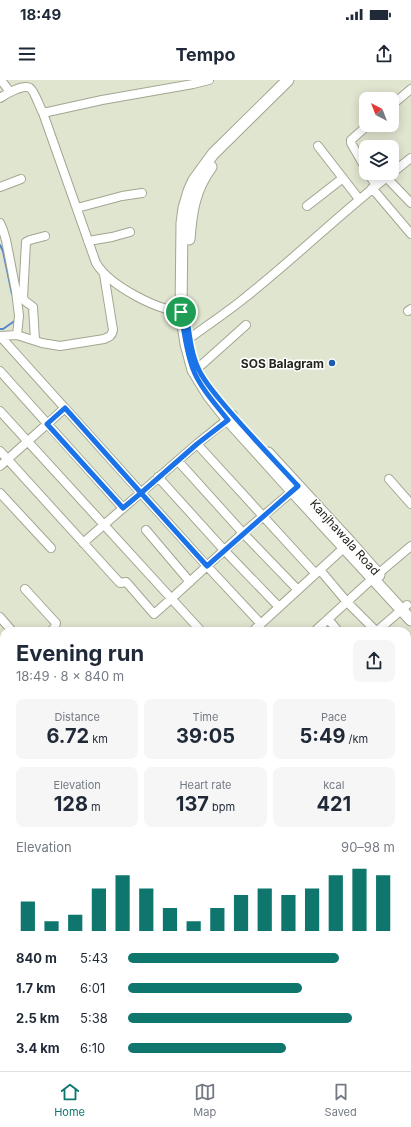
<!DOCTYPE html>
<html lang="en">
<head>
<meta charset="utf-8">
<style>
  body { margin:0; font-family:Inter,sans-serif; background:#f6f6f7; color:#1f2937; height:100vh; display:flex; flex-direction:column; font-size:15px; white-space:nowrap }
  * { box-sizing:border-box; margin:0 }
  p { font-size:13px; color:#747a83 }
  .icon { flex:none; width:22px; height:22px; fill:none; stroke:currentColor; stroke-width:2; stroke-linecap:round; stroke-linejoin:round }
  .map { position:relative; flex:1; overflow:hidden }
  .side { position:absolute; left:0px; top:547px; width:411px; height:444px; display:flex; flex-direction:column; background:#fff; border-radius:12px 12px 0 0; box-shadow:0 2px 10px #0003 }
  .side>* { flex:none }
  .needle { width:26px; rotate:318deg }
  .buttons { position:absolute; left:359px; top:12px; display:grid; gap:8px }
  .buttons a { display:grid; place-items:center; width:40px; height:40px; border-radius:8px; background:#fff; box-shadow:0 2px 10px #0003; font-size:20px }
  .pin { position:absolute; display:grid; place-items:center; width:34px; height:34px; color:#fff; margin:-17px; border:2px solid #fff; border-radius:50%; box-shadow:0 1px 4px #0007 }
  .round { display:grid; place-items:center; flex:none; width:42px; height:42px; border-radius:8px; background:#f6f6f7 }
  .summary { display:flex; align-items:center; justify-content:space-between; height:68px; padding:0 16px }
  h1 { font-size:22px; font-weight:700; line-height:30px }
  .figures { display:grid; grid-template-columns:repeat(3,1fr); gap:6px; height:68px; padding:4px 16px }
  .figures div { display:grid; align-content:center; border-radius:8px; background:#f6f6f7; text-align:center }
  .figures b { font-size:20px; font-weight:700 }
  .figures small { font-size:11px; font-weight:400 }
  .figures p { font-size:11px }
  .chart { height:112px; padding:8px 16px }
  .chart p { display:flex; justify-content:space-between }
  .chart svg { width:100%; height:72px; margin-top:4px; stroke:#0f766e; stroke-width:6 }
  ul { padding:0 16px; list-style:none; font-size:13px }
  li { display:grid; grid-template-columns:64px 48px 1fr; align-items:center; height:30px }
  li i { height:10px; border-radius:5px; background:#0f766e }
  .status { display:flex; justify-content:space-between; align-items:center; height:28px; padding:0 20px; background:#fff; direction:ltr }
  .status svg { height:11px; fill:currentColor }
  header { display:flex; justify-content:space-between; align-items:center; height:52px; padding:0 16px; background:#fff; font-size:18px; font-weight:700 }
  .tabs { display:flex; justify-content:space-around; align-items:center; height:56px; border-top:1px solid #e0e1e3; background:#fff; font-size:11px; color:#747a83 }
  .tabs a { display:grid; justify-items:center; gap:2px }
  .tabs .active { color:#0f766e }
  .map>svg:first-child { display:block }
</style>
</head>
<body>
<div class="status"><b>18:49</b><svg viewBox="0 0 49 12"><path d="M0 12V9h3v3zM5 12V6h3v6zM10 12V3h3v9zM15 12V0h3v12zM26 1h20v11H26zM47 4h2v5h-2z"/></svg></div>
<header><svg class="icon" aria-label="menu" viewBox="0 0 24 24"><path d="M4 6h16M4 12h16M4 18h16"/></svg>Tempo<svg class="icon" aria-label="share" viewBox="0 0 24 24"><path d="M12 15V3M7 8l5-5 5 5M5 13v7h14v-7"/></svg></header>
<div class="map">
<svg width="411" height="991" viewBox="0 0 411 991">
  <rect width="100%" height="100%" fill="#e0e5cf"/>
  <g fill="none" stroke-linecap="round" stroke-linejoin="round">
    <!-- stream -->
    <path stroke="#5587cc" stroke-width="2" d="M 0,165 L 3,171 L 12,214
      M 0,249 L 3,249 L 16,240"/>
    <!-- street casing -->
    <g stroke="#a1a691" stroke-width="10">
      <path id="street" d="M 1,0 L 10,12
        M 0,18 C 6,14 23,4 30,8 C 34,10 40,28 43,33 L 96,183 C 109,205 160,233 185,231
        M 392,25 L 411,9
        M 43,33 L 102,20 L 193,4 L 209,0
        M 318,66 L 359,119
        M 366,89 L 351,63 L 351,60 L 368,45
        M 368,93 L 376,105
        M 392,93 L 411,78
        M 386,97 L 411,123
        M 0,107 L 21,99
        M 372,108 L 411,154
        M 307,126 L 343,98
        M 77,128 L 122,116 L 142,113
        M 0,143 L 3,150 L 6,160 L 16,211 L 19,236 L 17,255
        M 88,161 L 112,157 L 130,152
        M 408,231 L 411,229
        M 0,256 L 207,486 L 261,544
        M 0,256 L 17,255 L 42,263 L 60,266 L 104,259 C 109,257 112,256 113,250 L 104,194
        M 35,260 L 33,227 L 25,221 L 23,218 L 26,162 L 30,160 L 45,156
        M 185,260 L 190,258 C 209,244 229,231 247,216 C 296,177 342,132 392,93
        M 193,290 L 198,288 L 246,245
        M 0,291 L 123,428
        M 0,331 L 201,551
        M 197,364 L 315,493
        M 0,371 L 119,502 L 120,503 L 126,502 L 128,504 L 154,534 L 171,519 L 243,453 L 295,409
        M 178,381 L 243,453 L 298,510
        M 0,386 L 65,328
        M 158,397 L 224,470 L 279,527
        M 389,399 L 411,424
        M 0,413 L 51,468
        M 146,450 L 190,502
        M 83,463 L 197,364 L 233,335
        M 320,490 L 347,522 L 376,551
        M 25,509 L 56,543 L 55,547 L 51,551
        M 0,537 L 12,551
        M 328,539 L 338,551
        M 253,551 L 347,465
        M 315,551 L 372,499 L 411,466
        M 377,551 L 407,525
        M 0,571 L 4,575
        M 407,589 L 411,586
        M 0,597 L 4,594
        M 407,665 L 411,670
        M 407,719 L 411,717
        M 407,782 L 411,785
        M 87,991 L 91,987"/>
    </g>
    <!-- secondary casing -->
    <g stroke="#a1a691" stroke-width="13">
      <path id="secondary" d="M 288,0 L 213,74 L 194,100 L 189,111 L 184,128 L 182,143 L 181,232 L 186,264 L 193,290 L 209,316 L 228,340 L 292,411 L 411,540
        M 189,159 C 191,132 194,110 211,87
        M 268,373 L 350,462 L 379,495"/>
    </g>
    <!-- street -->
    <use href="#street" stroke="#fff" stroke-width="8"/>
    <!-- secondary -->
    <use href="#secondary" stroke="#fff" stroke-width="11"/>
  </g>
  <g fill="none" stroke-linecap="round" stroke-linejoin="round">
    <!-- route casing -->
    <g stroke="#fff" stroke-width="8">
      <path id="route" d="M 181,232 C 184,251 186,271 193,289 C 199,306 216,325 228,340 L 197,364 L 141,413 L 65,328 L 47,344 L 123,428 L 141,413 L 207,486 L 298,406 C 274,380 249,354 226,327 C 216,315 204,302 198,288 C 190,270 189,250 186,231 L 181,232"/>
    </g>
    <!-- route -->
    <use href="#route" stroke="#1a73e8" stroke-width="5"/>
  </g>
  <!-- markers -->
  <circle fill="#1c5bac" stroke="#fff" stroke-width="1.5" cx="332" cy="283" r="4"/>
  <g text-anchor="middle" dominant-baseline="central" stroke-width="3" stroke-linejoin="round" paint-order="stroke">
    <!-- poi labels -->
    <g font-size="12" font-weight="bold" fill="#24261d" stroke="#fff" text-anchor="end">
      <text x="324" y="283">SOS Balagram</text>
    </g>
    <!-- street labels -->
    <g font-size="12" fill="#24261d" stroke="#fff">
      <text transform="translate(345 457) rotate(48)">Kanjhawala Road</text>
    </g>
  </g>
</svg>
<div class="buttons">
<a><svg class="needle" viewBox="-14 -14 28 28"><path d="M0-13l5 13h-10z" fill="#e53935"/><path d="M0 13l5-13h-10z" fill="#747a83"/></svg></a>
<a><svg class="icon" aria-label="layers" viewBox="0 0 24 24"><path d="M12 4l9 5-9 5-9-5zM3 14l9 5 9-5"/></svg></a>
</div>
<div class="pin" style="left:181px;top:232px;background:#1e9e55"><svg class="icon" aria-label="arrive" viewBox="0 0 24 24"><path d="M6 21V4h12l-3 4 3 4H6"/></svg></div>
<section class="side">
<div class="summary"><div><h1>Evening run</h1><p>18:49 · 8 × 840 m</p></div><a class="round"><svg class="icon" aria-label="share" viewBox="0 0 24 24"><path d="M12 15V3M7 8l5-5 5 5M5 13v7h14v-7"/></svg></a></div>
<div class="figures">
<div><p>Distance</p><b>6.72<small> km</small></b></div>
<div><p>Time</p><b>39:05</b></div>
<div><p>Pace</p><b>5:49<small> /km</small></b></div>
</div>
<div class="figures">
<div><p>Elevation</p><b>128<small> m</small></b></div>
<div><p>Heart rate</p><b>137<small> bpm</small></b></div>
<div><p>kcal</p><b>421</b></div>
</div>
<div class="chart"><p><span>Elevation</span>90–98 m</p>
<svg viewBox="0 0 160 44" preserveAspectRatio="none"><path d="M5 44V26M15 44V38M25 44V34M35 44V18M45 44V10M55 44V18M65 44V30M75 44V38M85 44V30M95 44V22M105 44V18M115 44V22M125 44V18M135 44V10M145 44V6M155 44V10"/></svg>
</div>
<ul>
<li><b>840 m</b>5:43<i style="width:79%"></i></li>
<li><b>1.7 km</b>6:01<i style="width:65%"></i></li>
<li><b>2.5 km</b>5:38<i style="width:84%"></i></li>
<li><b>3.4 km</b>6:10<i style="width:59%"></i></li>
</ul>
</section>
</div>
<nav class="tabs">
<a class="active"><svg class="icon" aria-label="home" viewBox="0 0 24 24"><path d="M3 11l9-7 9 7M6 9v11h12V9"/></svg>Home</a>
<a><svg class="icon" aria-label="map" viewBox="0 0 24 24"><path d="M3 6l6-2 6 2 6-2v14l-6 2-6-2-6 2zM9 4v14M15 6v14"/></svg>Map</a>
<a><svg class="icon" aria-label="saved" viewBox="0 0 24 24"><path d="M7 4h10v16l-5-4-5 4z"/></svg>Saved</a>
</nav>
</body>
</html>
